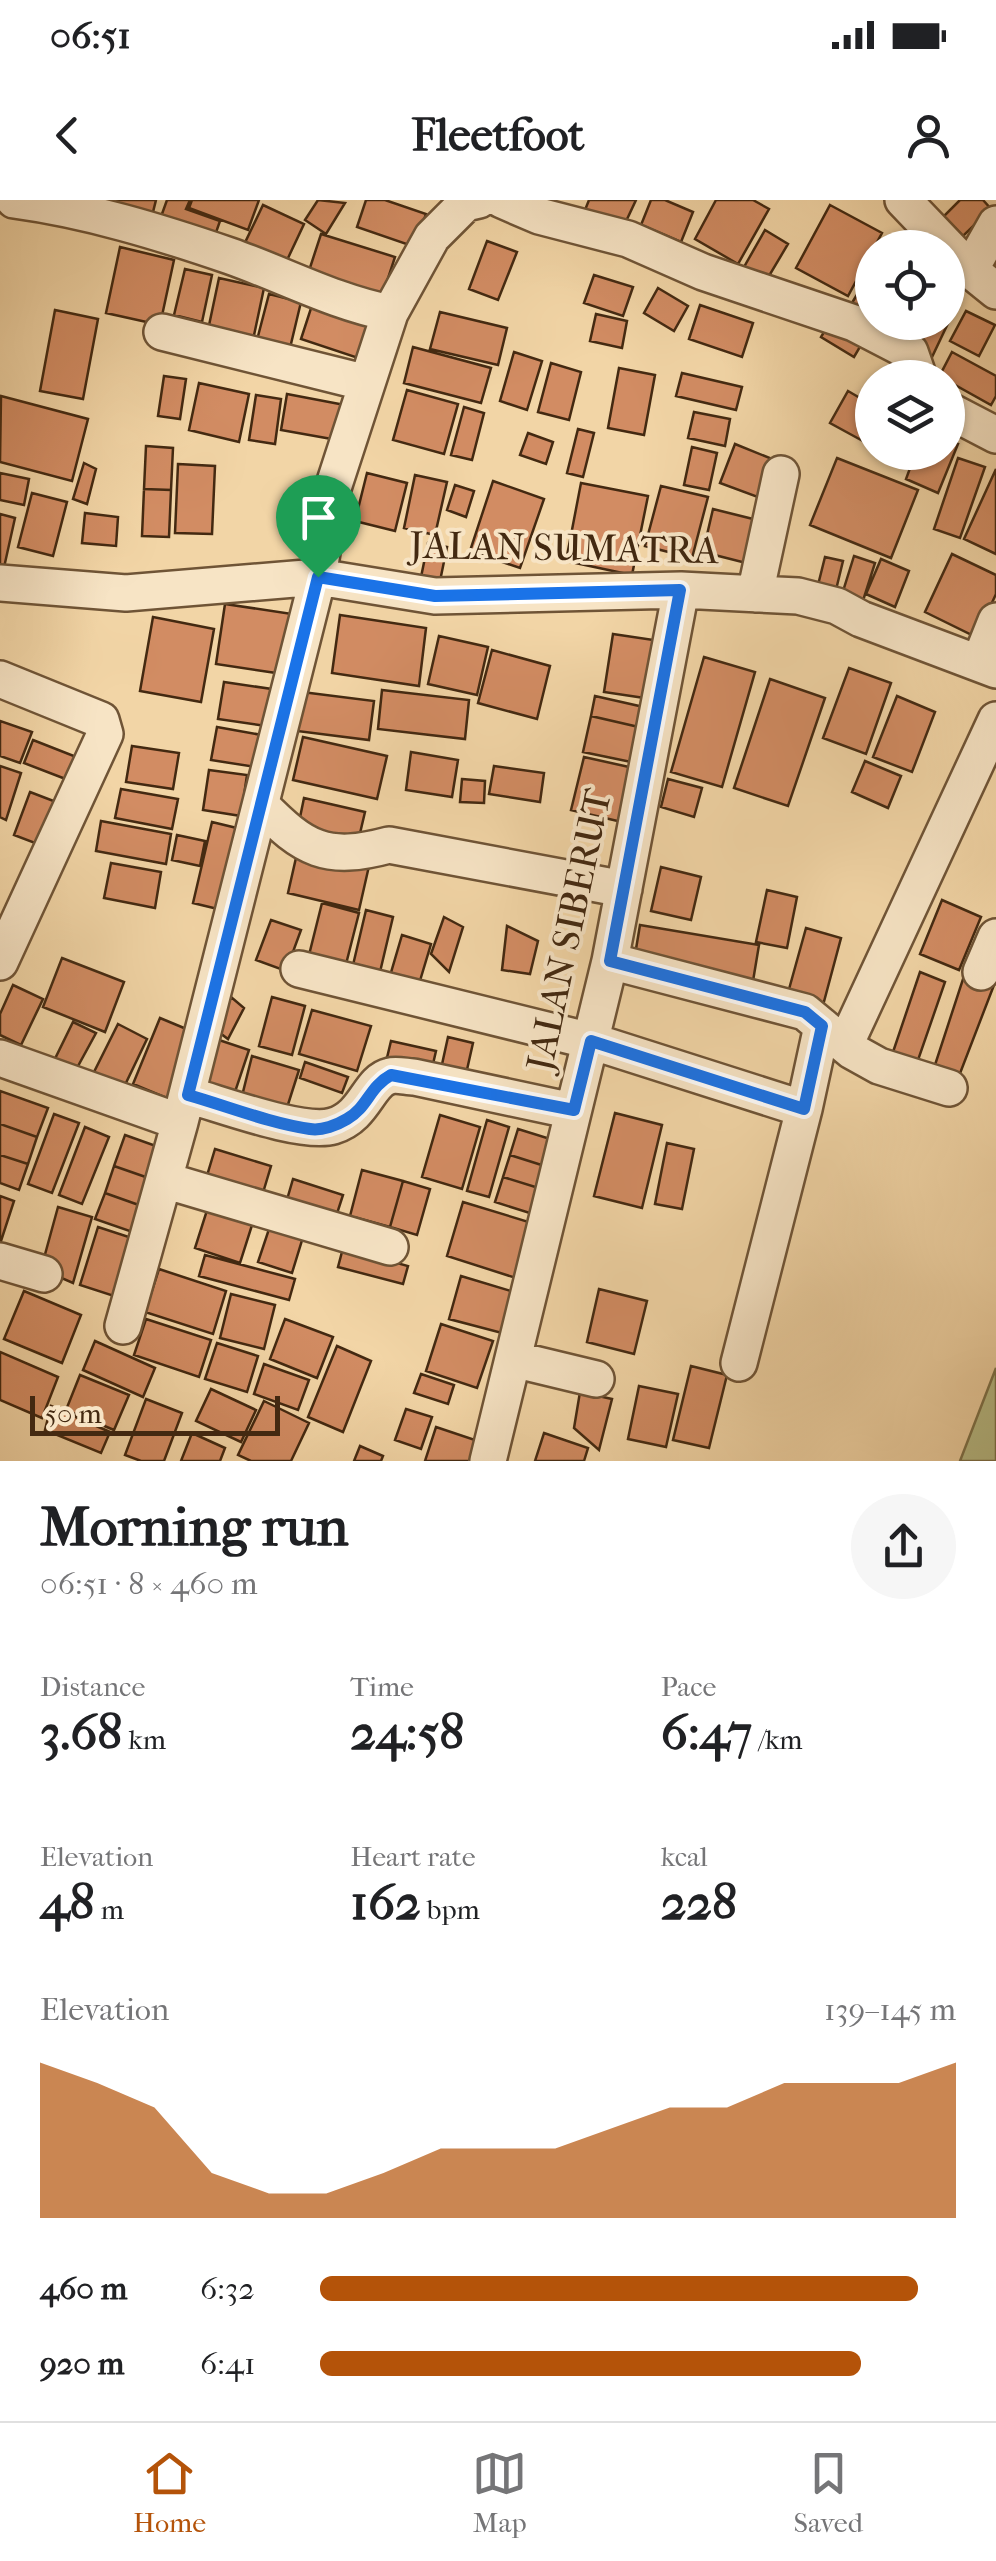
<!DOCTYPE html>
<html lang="en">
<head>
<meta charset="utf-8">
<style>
  body { margin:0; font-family:"IM FELL French Canon",serif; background:#f6f6f6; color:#202124; height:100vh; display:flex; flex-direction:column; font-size:38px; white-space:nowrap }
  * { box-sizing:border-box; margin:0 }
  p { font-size:32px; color:#757577 }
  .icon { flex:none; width:55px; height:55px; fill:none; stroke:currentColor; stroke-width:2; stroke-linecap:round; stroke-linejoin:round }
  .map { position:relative; height:1261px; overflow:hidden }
  .details { display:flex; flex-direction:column; background:#fff; flex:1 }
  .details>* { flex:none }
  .tools { position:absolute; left:855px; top:30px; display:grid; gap:20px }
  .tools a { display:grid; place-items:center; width:110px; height:110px; border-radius:50%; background:#fff; box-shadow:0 2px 8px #0004; font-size:50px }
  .scale { position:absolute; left:30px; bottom:25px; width:250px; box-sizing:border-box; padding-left:10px; border:5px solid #432911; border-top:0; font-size:28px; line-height:35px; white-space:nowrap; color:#432911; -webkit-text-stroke:8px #f7e4c5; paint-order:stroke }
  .pin { position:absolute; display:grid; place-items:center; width:85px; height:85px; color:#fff; margin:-102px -42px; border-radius:50% 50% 50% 0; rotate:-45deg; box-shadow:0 0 10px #0007 }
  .pin .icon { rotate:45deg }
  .round { display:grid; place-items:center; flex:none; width:105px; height:105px; border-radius:52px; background:#f6f6f6 }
  .head { display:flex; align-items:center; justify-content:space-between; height:170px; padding:0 40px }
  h1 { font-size:55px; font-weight:800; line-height:75px }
  .stats { display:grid; grid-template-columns:repeat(3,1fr); gap:15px; height:170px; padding:10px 40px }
  .stats div { display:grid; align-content:center }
  .stats b { font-size:50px; font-weight:800 }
  .stats small { font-size:28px; font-weight:400 }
  .stats p { font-size:28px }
  .chart { height:280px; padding:20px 40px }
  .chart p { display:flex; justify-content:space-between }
  .chart svg { width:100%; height:180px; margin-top:10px; fill:#b45309; opacity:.7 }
  ul { padding:0 40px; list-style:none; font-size:32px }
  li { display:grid; grid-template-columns:160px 120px 1fr; align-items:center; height:75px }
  li i { height:25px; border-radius:12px; background:#b45309 }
  .status { display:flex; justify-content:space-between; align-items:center; height:70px; padding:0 50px; background:#fff; direction:ltr }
  .status svg { height:28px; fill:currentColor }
  header { display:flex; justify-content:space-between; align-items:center; height:130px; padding:0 40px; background:#fff; font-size:45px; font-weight:800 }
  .dock { display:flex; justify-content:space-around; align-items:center; height:140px; border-top:2px solid #e0e0e0; background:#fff; font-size:28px; color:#757577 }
  .dock a { display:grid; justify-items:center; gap:5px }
  .dock .active { color:#b45309 }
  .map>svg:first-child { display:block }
</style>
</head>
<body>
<div class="status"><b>06:51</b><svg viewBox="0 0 49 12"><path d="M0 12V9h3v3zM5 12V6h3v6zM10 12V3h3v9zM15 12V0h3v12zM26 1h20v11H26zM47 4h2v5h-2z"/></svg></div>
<header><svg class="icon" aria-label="back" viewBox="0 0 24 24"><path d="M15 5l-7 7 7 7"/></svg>Fleetfoot<svg class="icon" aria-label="person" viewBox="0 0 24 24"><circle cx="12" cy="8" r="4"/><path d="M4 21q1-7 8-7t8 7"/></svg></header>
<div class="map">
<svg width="996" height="1261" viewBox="0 0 996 1261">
  <rect width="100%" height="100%" fill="#f2d5a6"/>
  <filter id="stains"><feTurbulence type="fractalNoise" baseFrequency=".002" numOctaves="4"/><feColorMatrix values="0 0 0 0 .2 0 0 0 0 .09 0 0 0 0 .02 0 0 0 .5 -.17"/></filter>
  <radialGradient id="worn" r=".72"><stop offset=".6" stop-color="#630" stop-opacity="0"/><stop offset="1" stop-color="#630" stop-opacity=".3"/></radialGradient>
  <!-- green -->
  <path fill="#b8be88" stroke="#7e744c" stroke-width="2.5" d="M 996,1168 L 996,1261 L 960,1261 Z"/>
  <!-- building -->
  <path fill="#d28c63" stroke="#432911" stroke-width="2.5" d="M 102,0 L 156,0 L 149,28 Z
    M 167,0 L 190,0 L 186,9 L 220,21 L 212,44 L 158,25 Z
    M 192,0 L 259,0 L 248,30 L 189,8 Z
    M 318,0 L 345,3 L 326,34 L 305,20 Z
    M 366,0 L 385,0 L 426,14 L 415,47 L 357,27 Z
    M 589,0 L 636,0 L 621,32 L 583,15 Z
    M 651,0 L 665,0 L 693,12 L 681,42 L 641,25 Z
    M 716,0 L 753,0 L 769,9 L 738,64 L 695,39 Z
    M 960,0 L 983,0 L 991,9 L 963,36 L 944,16 Z
    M 263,5 L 304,24 L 281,73 L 240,53 Z
    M 830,5 L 882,33 L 848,96 L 796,68 Z
    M 765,30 L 788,44 L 766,81 L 744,67 Z
    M 321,34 L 395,57 L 380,103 L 306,80 Z
    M 487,41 L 517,52 L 498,100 L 469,89 Z
    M 120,47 L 174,60 L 160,125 L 106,113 Z
    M 185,69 L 212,75 L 202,122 L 174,115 Z
    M 948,73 L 965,82 L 948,114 Z
    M 594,75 L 633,87 L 623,116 L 584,103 Z
    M 219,78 L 264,88 L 253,140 L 208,130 Z
    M 658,88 L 688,106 L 674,131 L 644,113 Z
    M 861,88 L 872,95 L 872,122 L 847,111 Z
    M 269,94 L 301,102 L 290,148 L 257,140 Z
    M 313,102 L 372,121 L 361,159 L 301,139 Z
    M 700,105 L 753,123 L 742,157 L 689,139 Z
    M 55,110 L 98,119 L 83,199 L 40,191 Z
    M 966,111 L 995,125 L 979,156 L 950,141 Z
    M 440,112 L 507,128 L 498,165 L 430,149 Z
    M 596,114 L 627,121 L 622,148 L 590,141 Z
    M 948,116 L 951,117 L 932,157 L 892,139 L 900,122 L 948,122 Z
    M 831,120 L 864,140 L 854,157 L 821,137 Z
    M 413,147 L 491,168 L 481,203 L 404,183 Z
    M 514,152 L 542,161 L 527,210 L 500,201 Z
    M 952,152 L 996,176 L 996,196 L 991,205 L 948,181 L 948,178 L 939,177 Z
    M 551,163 L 581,172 L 569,220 L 538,212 Z
    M 619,168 L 655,175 L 644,235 L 608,228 Z
    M 682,173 L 742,187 L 736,210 L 676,196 Z
    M 164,176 L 186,179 L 180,219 L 158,216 Z
    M 199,183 L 249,194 L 239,242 L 189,230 Z
    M 407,190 L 458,204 L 444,254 L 393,240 Z
    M 848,191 L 872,205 L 872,246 L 830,223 Z
    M 287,194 L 350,206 L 343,241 L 281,230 Z
    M 256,195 L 281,199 L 275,244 L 249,240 Z
    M 1,196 L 88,219 L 72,281 L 0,262 Z
    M 464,207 L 484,213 L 472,260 L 451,255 Z
    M 694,212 L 730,219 L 725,246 L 688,238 Z
    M 578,229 L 594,233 L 583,277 L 567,273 Z
    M 528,233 L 553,242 L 546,264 L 520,255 Z
    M 948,240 L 958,244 L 938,293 L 906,279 L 916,252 L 948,252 Z
    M 735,244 L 777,261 L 763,299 L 720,283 Z
    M 146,246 L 173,248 L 171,290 L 144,289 Z
    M 692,247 L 717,253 L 709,290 L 684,285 Z
    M 837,258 L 918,290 L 891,358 L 810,325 Z
    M 958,258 L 985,267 L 960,338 L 934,329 Z
    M 84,263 L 96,269 L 87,304 L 73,299 Z
    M 178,264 L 215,266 L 212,334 L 175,333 Z
    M 996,269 L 996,354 L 964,339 Z
    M 0,273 L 29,279 L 24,305 L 0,300 Z
    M 367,273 L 407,283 L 395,331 L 355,321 Z
    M 415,275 L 447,282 L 435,335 L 404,328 Z
    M 493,281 L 544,299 L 520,368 L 470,351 Z
    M 581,283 L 648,296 L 632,375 L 566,361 Z
    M 455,285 L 474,291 L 466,317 L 447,310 Z
    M 661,286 L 708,297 L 692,358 L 645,346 Z
    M 144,289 L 171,290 L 169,337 L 142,336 Z
    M 32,293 L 67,302 L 53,356 L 18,347 Z
    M 713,309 L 761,321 L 750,364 L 703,352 Z
    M 85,313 L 118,317 L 116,346 L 82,343 Z
    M 0,314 L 15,318 L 3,372 L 0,371 Z
    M 428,343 L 447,347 L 439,386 L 420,382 Z
    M 952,354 L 996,375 L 996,394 L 976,437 L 925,412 Z
    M 854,356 L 875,363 L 861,407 L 840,401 Z
    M 825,357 L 843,361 L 834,398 L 816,393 Z
    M 881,359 L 909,371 L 895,407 L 866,394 Z
    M 225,404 L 292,414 L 283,474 L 216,464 Z
    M 340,415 L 426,428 L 419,486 L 332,473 Z
    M 153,417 L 214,429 L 201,502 L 140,491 Z
    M 613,434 L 667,442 L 658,500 L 604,492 Z
    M 439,436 L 488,447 L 477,495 L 428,484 Z
    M 492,450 L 550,466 L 537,519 L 478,503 Z
    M 704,457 L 755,472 L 722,587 L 671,572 Z
    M 849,468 L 891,483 L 866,554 L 823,538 Z
    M 770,479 L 825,498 L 788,606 L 734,588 Z
    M 224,482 L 279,490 L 273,527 L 218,519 Z
    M 382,490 L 469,500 L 465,539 L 378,529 Z
    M 302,492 L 374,501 L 369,540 L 297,531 Z
    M 595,496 L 648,508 L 643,528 L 591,516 Z
    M 897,496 L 935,512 L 912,572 L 873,557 Z
    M 591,516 L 643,528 L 636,563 L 583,552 Z
    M 0,521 L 32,532 L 20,563 L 0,556 Z
    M 217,527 L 273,537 L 268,569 L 211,560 Z
    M 303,537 L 387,556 L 377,599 L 293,580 Z
    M 33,540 L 84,560 L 76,583 L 24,563 Z
    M 132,546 L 179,553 L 173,589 L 126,582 Z
    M 411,552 L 458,560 L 452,597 L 406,590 Z
    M 584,557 L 638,569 L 626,623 L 571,610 Z
    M 865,561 L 901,576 L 888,608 L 852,592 Z
    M 0,566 L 21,573 L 6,620 L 0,617 Z
    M 494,566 L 544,573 L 540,602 L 489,594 Z
    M 209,570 L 247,575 L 241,616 L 203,610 Z
    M 462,579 L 485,581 L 484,603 L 460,602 Z
    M 668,579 L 702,588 L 694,617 L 661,607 Z
    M 121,589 L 178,599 L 172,629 L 115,618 Z
    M 30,592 L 64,605 L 48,648 L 14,635 Z
    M 304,598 L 365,612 L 357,646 L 297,632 Z
    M 101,621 L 171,634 L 166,664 L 96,651 Z
    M 212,622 L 245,630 L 226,711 L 193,703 Z
    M 177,635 L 205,641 L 200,666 L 172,660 Z
    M 298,649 L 369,666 L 359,710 L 288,693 Z
    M 111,663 L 161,672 L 155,708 L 104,698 Z
    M 661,667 L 701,677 L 691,720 L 651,711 Z
    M 767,690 L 797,697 L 787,748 L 756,742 Z
    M 942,700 L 981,717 L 959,770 L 920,754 Z
    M 322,703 L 359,713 L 344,772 L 307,763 Z
    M 366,710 L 393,717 L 380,772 L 353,765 Z
    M 444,717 L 463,727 L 449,772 L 431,754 Z
    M 271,720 L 301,730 L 286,771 L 256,760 Z
    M 640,725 L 759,745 L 753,781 L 634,761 Z
    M 507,726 L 538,741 L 530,774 L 502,770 Z
    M 806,728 L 841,738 L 822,809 L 786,800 Z
    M 402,735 L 431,744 L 419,784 L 390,776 Z
    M 62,758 L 124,782 L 105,832 L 43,807 Z
    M 920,772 L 945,782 L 917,863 L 892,855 Z
    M 964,776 L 994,785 L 959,876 L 934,868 Z
    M 13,785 L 43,799 L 21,845 L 0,835 L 0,814 Z
    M 231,797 L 244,808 L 228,839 L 216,830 Z
    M 272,797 L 305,806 L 292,855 L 259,846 Z
    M 312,810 L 371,826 L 357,871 L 299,854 Z
    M 160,818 L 196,833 L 169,899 L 133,884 Z
    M 73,822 L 96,833 L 72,877 L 49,871 Z
    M 118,824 L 147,839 L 124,887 L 94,872 Z
    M 448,837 L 473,843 L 464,883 L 439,878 Z
    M 213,838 L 249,850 L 233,898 L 198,886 Z
    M 391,841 L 436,851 L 430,877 L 385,866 Z
    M 252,856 L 299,870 L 284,917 L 241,900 Z
    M 305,862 L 348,877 L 342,893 L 300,878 Z
    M 0,891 L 48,908 L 37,937 L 0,924 Z
    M 615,913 L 662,925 L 642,1008 L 594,996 Z
    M 54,914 L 79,923 L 52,993 L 28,984 Z
    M 440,915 L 480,927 L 462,989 L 422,977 Z
    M 487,920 L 509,927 L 489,997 L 467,991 Z
    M 0,924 L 37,937 L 28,964 L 0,955 Z
    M 85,927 L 109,937 L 82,1004 L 59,995 Z
    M 518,929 L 560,942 L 551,968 L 510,955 Z
    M 125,935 L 170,951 L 160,982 L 114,966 Z
    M 667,943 L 694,949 L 682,1009 L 655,1004 Z
    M 215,949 L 271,966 L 262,996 L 206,979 Z
    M 0,955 L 28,964 L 19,990 L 0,983 Z
    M 510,955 L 551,968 L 545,990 L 503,977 Z
    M 114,966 L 160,982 L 150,1009 L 105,993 Z
    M 362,970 L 403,981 L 390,1027 L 350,1016 Z
    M 503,977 L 545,990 L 536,1015 L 495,1002 Z
    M 293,979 L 343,995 L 333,1026 L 284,1010 Z
    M 403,981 L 430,989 L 417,1035 L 390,1027 Z
    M 105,993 L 150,1009 L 141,1035 L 95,1019 Z
    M 0,996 L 14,1001 L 0,1044 Z
    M 463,1002 L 532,1023 L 516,1078 L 447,1056 Z
    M 58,1007 L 92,1017 L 73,1083 L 41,1069 Z
    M 208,1007 L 253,1022 L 240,1063 L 195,1048 Z
    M 270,1026 L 303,1037 L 292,1073 L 258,1062 Z
    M 98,1027 L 135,1039 L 117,1097 L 80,1085 Z
    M 343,1048 L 408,1066 L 403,1084 L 338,1067 Z
    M 205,1055 L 295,1079 L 289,1100 L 199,1076 Z
    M 159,1069 L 226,1091 L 213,1134 L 145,1112 Z
    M 461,1076 L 514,1092 L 502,1133 L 449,1119 Z
    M 599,1089 L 647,1101 L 634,1154 L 587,1142 Z
    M 24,1091 L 81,1115 L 62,1163 L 4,1139 Z
    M 231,1094 L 275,1105 L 264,1149 L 220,1138 Z
    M 146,1119 L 211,1140 L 199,1177 L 134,1155 Z
    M 285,1119 L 333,1137 L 317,1178 L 270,1159 Z
    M 441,1124 L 493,1141 L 477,1188 L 426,1171 Z
    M 95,1141 L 155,1168 L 143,1197 L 83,1170 Z
    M 217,1143 L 258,1156 L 247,1192 L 205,1179 Z
    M 337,1146 L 371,1161 L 343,1232 L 308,1217 Z
    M 0,1152 L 58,1177 L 42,1218 L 0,1200 Z
    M 264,1164 L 309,1180 L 298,1210 L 254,1194 Z
    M 691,1166 L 727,1175 L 709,1248 L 673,1240 Z
    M 421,1174 L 454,1185 L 448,1204 L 414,1193 Z
    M 80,1175 L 129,1195 L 114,1230 L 66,1210 Z
    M 639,1186 L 678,1194 L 666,1247 L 628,1239 Z
    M 211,1189 L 256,1210 L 241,1242 L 196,1221 Z
    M 580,1192 L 612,1199 L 599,1250 L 574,1228 Z
    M 146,1199 L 182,1213 L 164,1261 L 141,1261 L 125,1255 Z
    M 264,1201 L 309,1223 L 291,1261 L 251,1261 L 238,1255 Z
    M 51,1206 L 110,1232 L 101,1253 L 45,1230 Z
    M 406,1209 L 432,1217 L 421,1249 L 395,1240 Z
    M 436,1227 L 484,1243 L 479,1261 L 425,1261 Z
    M 192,1233 L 225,1248 L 220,1261 L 181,1261 Z
    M 544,1233 L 588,1248 L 584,1261 L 535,1261 Z
    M 360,1246 L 383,1256 L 381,1261 L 354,1261 Z"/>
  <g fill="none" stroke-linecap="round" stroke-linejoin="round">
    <!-- minor casing -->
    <g stroke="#6f5436" stroke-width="40">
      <path id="minor" d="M 14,0 C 88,10 160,32 230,56 C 284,75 334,102 390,113
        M 502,0 L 539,16 L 628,39 L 703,72 L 854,123 L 910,152 L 919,178
        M 903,0 L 970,70 L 996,91
        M 970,70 L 996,24
        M 162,132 L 367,183
        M 948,210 L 996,235
        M 0,383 L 126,393 L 318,377 L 435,396 L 681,390 L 798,396 L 837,406 L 861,419 L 996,470
        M 755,394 L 781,274
        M 980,461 L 996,421
        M 0,479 L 101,520 L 105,534 L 0,762
        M 261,605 C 304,649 326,662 389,645 L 624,689
        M 610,761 L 805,812 L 852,851 L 879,866 L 949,888
        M 299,769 L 591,841 L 804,909
        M 981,772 L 996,737
        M 845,845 L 996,520
        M 0,858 L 180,922 L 318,377 L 332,291 L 390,113 L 432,37 L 466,3 L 479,0
        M 188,895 C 221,904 303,935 333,926 C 366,916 368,881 390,876 C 397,874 407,877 414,877 L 573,911
        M 164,980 L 390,1047
        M 0,1061 L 44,1074
        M 123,1126 L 180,922
        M 513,1159 L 596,1179
        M 739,1163 L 804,909 L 822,826
        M 488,1261 L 610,761 L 681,390"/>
    </g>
    <!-- minor -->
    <use href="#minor" stroke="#f7e4c5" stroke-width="35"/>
  </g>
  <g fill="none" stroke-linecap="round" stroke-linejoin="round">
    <!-- route casing -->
    <g stroke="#fff" stroke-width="20">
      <path id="route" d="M 318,377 L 435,396 L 680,390 L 610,761 L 805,812 L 822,826 L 804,909 L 591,841 L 574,910 L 391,875 C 369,887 368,907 347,919 C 337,925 322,931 310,929 C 269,923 227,906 188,895 Z"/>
    </g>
    <!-- route -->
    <use href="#route" stroke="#1a73e8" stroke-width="12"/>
  </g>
  <g text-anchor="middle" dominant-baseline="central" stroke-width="8" stroke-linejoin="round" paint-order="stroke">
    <!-- street labels -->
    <g font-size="38" fill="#432911" stroke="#f7e4c5">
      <text transform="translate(564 348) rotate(1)">JALAN SUMATRA</text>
      <text transform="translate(569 730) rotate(-78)">JALAN SIBERUT</text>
    </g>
  </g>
  <rect width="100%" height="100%" filter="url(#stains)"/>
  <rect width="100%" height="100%" fill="url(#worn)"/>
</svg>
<div class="tools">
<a><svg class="icon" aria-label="locate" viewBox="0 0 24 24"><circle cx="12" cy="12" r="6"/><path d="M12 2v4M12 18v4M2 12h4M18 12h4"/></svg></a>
<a><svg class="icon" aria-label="layers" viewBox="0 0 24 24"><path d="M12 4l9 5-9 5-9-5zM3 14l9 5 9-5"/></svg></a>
</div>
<div class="scale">50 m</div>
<div class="pin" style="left:318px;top:377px;background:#1e9e55"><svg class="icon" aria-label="arrive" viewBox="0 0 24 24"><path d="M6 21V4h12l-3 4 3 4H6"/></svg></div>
</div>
<section class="details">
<div class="head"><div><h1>Morning run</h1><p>06:51 · 8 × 460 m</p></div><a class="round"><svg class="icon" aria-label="share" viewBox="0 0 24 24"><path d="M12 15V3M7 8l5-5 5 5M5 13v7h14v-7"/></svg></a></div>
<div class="stats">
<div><p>Distance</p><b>3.68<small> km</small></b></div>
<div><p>Time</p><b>24:58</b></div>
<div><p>Pace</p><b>6:47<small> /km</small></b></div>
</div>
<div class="stats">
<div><p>Elevation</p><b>48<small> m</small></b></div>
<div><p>Heart rate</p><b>162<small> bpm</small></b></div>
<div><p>kcal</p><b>228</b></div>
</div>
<div class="chart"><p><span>Elevation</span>139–145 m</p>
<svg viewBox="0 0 160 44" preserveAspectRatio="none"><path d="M0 44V6L10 11L20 17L30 33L40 38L50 38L60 33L70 27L80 27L90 27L100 22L110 17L120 17L130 11L140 11L150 11L160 6V44z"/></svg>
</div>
<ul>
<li><b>460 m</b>6:32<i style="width:94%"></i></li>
<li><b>920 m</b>6:41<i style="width:85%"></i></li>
</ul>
</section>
<nav class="dock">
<a class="active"><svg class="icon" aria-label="home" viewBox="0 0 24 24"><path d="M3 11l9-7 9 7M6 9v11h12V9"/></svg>Home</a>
<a><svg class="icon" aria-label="map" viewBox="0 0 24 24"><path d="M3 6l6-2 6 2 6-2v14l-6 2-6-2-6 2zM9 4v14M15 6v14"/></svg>Map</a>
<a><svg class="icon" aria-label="saved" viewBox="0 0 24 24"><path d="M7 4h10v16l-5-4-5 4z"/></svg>Saved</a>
</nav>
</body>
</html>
